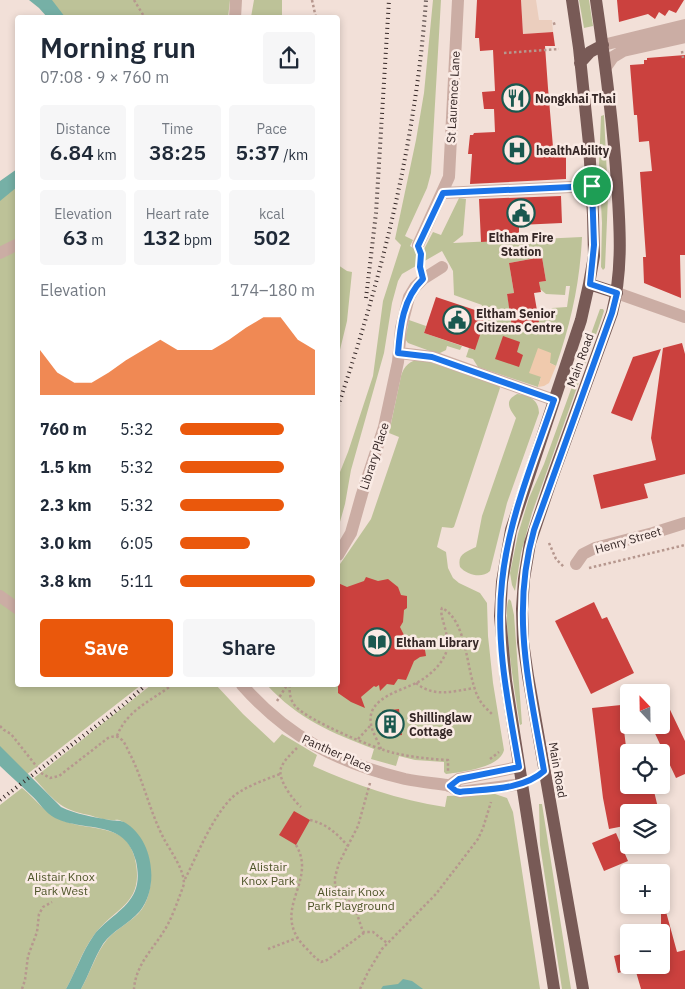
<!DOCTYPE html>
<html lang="en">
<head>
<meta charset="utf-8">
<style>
  body { margin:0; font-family:"IBM Plex Sans",sans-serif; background:#f6f6f7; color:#1f2937; height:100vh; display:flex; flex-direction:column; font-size:19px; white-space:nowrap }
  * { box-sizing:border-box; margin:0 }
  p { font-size:16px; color:#747a83 }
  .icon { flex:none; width:28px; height:28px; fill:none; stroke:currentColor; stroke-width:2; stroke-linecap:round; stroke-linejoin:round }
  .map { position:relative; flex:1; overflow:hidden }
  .sheet { position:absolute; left:15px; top:15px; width:325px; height:672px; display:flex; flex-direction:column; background:#fff; border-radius:5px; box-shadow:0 2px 8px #0003 }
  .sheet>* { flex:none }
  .needle { width:32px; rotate:338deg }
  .buttons { position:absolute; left:620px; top:684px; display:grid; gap:10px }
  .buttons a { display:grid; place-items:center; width:50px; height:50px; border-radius:5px; background:#fff; box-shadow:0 2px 8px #0003; font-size:25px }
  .pin { position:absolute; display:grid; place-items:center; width:42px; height:42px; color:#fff; margin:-21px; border:2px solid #fff; border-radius:50%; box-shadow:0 1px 5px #0007 }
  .round { display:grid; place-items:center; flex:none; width:52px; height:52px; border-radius:5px; background:#f6f6f7 }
  .summary { display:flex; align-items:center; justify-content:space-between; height:85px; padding:0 25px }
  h1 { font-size:28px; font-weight:600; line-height:38px }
  .metrics { display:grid; grid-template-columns:repeat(3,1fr); gap:8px; height:85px; padding:5px 25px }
  .metrics div { display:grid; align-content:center; border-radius:5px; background:#f6f6f7; text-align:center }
  .metrics b { font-size:21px; font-weight:600 }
  .metrics small { font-size:14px; font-weight:400 }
  .metrics p { font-size:14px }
  .chart { height:140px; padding:10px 25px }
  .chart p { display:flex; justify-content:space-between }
  .chart svg { width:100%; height:90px; margin-top:5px; fill:#ea580c; opacity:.7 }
  .cta { display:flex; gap:10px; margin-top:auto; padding:10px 25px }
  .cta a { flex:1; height:58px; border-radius:5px; background:#ea580c; color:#fff; font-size:20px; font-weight:600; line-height:58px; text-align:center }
  .cta a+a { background:#f6f6f7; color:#1f2937 }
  ul { padding:0 25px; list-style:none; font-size:16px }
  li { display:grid; grid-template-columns:80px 60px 1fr; align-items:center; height:38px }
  li i { height:12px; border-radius:6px; background:#ea580c }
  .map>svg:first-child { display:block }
</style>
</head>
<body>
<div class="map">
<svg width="685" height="989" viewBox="0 0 685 989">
  <rect width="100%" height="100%" fill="#f2e0d8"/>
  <!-- green -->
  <path fill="#bdc298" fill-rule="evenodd" d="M 35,0 L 230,0 L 228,18 L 54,17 Z
    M 254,0 L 282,0 L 282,17 L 251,17 Z
    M 433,0 L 441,0 L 431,173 L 427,188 L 405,236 L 413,240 L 410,246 L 422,253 L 433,232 L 441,235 L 459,198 L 466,199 L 463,235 L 453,243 L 582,237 C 580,282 571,323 556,366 L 550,363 L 541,377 L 538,387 L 478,367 L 473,359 L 466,357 L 469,348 L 474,350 L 487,314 L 480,312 L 482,305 L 454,295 L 453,271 L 442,251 L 402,274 L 398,281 L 392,303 L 384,353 L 351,470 L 345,504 L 338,529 L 338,477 L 348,452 L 373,376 L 383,301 L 401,245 L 395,239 L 416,140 L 424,93 ZM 542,257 L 546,281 L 539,282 L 540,289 L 546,294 L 565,295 L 566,286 L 570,286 L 567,307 L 552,308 L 544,319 L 538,315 L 539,322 L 513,327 L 507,294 L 514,293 L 509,263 Z
    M 579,0 L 589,0 L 593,26 L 584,28 Z
    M 604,115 L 608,196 L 605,268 L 603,270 L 601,267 L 602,223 L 599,166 L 601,116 Z
    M 17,179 L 18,685 L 141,685 L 21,779 L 0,759 L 0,192 Z
    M 338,265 L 347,271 L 352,272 L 347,321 L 338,358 Z
    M 600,309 L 603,309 L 604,311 L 599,326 L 532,513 L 521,553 L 515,591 L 512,585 L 510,573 L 518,534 L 529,498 L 544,464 Z
    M 409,320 L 426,326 L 424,333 L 462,346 L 460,350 L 447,346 L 446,350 L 438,354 L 408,343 L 405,339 Z
    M 421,359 L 499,386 L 500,388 L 454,527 L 452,528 L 442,527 L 437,547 L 446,552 L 448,568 L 453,578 L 459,583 L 480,593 L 487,603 L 488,636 L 493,683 L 504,750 C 500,768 461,772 446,774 L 444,772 L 444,762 L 415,760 L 399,756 L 396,766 L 371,759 L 374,749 C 332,733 298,719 267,685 L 338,685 L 338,567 L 371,519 L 399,437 L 389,433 L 401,376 C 404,366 410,360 421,359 Z
    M 517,394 C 529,395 539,400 539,413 L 507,503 L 490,571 C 482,579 467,575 460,567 C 457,554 466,552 476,547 L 482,516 L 516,418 C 509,408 504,401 517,394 Z
    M 509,599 L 511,601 L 514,615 L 522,724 L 520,725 C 517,705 501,612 509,599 Z
    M 151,685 L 216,685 L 243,714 L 274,743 L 282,734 L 317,755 L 313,766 C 356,785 398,800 445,807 L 447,796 L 495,794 L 507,798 L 513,812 L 540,989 L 81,989 C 89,975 94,959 103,945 C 113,929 132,923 142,909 C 160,882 150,833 119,820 C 115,819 115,821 111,820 C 104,820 96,817 89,815 C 60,810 53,799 34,778 Z
    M 22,788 C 36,799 46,815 64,821 C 82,828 101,826 119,835 C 128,839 133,851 135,859 C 145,904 116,906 94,935 C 82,951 76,971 66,989 L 0,989 L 0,805 Z
    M 539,804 L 542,804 L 571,989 L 562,989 L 540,845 Z"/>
  <!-- sand -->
  <path fill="#f0caad" d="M 538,348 L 551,353 L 550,363 L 556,366 L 549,383 L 544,386 L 538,387 L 541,377 L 529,373 Z"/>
  <!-- plaza -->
  <path fill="#ebcebe" d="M 521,0 L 536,0 L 539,20 L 552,20 L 553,32 L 523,34 Z"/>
  <!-- water -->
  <path fill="#76b0a6" d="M 29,0 L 52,0 L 65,17 L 47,17 L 39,8 Z
    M 17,169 L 17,187 L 0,201 L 0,181 Z
    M 0,746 L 61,807 C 75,814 94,817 109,820 C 115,821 119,820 124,822 C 153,838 160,886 140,911 C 129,924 113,930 103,944 C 94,958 89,975 81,989 L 66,989 C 76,971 82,952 94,935 C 106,919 127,910 135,891 C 139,881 138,871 136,861 C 125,818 86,833 55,818 C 45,813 39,802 31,795 C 21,785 10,776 0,766 Z
    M 403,979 L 412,981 L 423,989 L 381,989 L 383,986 L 398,984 Z"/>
  <!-- building -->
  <path fill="#cb413e" d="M 477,0 L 521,0 L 523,34 L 553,32 L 555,46 L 545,46 L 548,88 L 553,147 L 566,146 L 566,179 L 470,184 L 472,154 L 468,154 L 470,135 L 473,135 L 474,133 L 495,132 L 494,109 L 484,109 L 482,92 L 495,91 L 493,50 L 480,51 L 479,38 L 475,38 Z
    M 617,0 L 684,0 L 676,13 L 669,10 L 665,16 L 659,12 L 655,19 L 648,14 L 619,22 Z
    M 685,55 L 685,255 L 680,255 L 681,298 L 644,283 L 643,257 L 646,257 L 640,172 L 652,171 L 649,141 L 639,142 L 637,115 L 634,115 L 630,65 L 644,64 L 644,60 L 647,60 L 647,58 Z
    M 561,196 L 562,223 L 519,225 L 519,240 L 481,242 L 479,199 Z
    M 542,257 L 546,281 L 539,282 L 541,292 L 534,293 L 539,322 L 512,327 L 507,294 L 514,293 L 509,263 Z
    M 436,297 L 487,314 L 475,350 L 424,333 Z
    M 503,336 L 520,342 L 517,352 L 523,355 L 519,367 L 495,359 Z
    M 682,343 L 685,354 L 685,474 L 644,484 L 648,498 L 601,509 L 593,475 L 656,460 L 651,438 L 663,348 Z
    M 661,349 L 632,421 L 611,413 L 633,357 Z
    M 366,577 L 378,581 L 388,579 L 398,587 L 401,595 L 407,596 L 407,608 L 404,610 L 403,622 L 400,627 L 406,639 L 413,640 L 418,644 L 424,644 L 426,656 L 420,657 L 414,661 L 406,680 L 398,679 L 394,685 L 387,684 L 380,691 L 379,685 L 376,687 L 374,686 L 361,697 L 365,708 L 351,702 L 338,693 L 338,583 L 347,587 L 364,581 Z
    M 594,602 L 602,619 L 607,617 L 634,673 L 591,694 L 555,621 Z
    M 661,691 L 685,741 L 685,774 L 676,778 L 651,725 L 661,725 Z
    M 621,705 L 629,772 L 629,792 L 653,787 L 659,812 L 629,812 L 629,825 L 609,829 L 603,798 L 592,708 Z
    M 399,709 L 402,735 L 385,737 L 382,711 Z
    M 294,811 L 310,820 L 296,845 L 279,835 Z
    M 616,833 L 628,861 L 604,871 L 592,843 Z
    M 665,908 L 677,952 L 685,950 L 685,989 L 641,989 L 634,965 L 661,965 L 661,909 Z
    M 629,952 L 629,970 L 618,973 L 614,956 Z"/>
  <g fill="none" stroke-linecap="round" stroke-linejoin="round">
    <!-- path -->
    <path stroke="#b6978e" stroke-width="2.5" stroke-dasharray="2.5 2.5" stroke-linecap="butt" d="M 134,0 L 145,18
      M 312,0 L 316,18
      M 553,24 L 556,23
      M 682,51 L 683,58
      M 504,53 L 559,49
      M 549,543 L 556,559 L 564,567
      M 589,568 L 685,545
      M 416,683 C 434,698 453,691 475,688
      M 290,685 C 289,693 290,700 296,707 C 310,721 373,748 394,753 C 411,757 429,759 448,760 L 448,771
      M 277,701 L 287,685
      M 0,726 L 4,730 L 11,734 L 37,767
      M 117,736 C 127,710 151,701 172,685
      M 358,739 L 371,725
      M 297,748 C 291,754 284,760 281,768 C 277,779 293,800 301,807
      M 381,749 C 378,741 372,732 371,724 C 366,698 401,691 418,682 C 429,676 440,666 445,655 C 453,638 438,616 442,608 C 468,621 466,673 478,697 C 481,704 488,710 493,715
      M 490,759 L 499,752
      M 41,773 L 50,778 L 59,776 L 108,738 C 113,736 117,735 122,740 C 126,744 128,751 131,756 C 144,783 150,812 164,839 C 171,852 184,869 184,884 C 179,898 174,912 168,924 C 156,947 136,962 134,989
      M 370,783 L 358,826 L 339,863 L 335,877 L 335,885 L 339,894 L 354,905 L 363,932 L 373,932 L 387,943
      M 310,820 C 327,824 336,833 348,846
      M 296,845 C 318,882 270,909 304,946 C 310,952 315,958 321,962 L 327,960 L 364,933
      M 185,879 C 198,854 217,804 241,791 C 253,784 267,779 280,774
      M 268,949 L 297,938
      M 22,989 L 25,980 L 28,956 L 37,932 L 39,914 L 43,907 L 52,902
      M 360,989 L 368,972 L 382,949 L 436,894 L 478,839 L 483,828 L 491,802"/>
    <!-- minor -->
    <path stroke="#cbada4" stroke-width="12" d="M 235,18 L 236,0
      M 603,45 L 685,25
      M 606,67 L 613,57 L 623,51 L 685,37
      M 443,193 L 592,186
      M 418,245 L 449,177 L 458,0
      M 0,253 L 18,244
      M 617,293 L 685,317
      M 399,353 L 433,357 L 554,400
      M 338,555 L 351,533 L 362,494 L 384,427 L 398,362 L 401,328 L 409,297 L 415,287 L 423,279 L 442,267
      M 576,564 L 583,554 L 595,548 L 653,533 L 685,523
      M 0,596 L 18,609
      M 242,685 C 288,737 338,763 405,779 C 419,782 433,783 447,785 C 452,786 455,790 460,792 L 522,784
      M 449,786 L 459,779 L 519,767"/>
    <!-- major -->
    <path stroke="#785a56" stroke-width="12" d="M 580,63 L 590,52 L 603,45
      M 589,284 L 617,293
      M 554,989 L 506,681 L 500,616 L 502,582 L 511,530 L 581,320 L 589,284 L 594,256 L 593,215 L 589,144 L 579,48 L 572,0
      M 583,989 L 528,676 L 523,642 L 522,609 L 524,579 L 530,543 L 552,478 L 612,313 C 623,270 620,227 617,183 C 613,122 605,61 596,0"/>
    <!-- rail -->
    <path stroke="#352726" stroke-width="4" stroke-dasharray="1 4" stroke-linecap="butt" d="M 366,298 L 376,213 L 389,0
      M 338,406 C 383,274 416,139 426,0
      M 0,800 L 122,706 L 146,685"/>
  </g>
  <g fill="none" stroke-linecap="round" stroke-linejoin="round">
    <!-- route casing -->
    <g stroke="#fff" stroke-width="10">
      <path id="route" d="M 592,186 L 594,245 L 590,284 L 617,293 L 612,313 L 534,530 C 510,614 530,688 544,771 C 523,790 487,789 460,792 L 456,791 L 450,786 L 459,779 L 519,767 C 509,707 495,644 502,582 C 508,520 534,459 554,400 L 432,357 L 398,353 C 400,327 403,298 423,279 L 420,267 L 421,254 L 418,246 L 443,193 Z"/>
    </g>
    <!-- route -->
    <use href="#route" stroke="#1a73e8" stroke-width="6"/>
  </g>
  <!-- icons -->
  <defs>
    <g id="restaurant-ring" transform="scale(1.4375)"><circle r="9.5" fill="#faebe5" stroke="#1a584f" stroke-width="1.5"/><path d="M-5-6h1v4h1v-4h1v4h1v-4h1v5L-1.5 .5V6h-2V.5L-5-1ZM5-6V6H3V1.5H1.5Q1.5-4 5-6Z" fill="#1a584f"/></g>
    <g id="hospital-ring" transform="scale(1.4375)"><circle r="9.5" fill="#faebe5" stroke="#1a584f" stroke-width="1.5"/><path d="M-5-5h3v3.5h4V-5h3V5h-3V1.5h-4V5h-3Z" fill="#1a584f"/></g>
    <g id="civic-ring" transform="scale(1.4375)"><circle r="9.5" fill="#faebe5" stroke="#1a584f" stroke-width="1.5"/><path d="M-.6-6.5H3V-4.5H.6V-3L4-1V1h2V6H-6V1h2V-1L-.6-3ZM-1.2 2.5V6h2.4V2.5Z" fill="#1a584f"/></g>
    <g id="library-ring" transform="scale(1.4375)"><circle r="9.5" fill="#faebe5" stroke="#1a584f" stroke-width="1.5"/><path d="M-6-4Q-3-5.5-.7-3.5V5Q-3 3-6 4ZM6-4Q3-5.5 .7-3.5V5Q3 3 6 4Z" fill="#1a584f"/></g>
    <g id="building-ring" transform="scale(1.4375)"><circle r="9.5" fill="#faebe5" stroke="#1a584f" stroke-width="1.5"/><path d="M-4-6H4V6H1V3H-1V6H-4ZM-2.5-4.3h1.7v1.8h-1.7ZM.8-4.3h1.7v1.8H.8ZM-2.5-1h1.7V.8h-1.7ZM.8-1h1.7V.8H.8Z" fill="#1a584f"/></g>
  </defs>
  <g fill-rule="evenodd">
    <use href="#restaurant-ring" x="516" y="98"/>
    <use href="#hospital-ring" x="517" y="150"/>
    <use href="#civic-ring" x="521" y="213"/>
    <use href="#civic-ring" x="457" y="320"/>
    <use href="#library-ring" x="377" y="642"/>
    <use href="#building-ring" x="390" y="724"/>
  </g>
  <g text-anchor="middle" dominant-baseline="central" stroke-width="5" stroke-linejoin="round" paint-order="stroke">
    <!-- street labels -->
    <g font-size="12" fill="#352726" stroke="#faebe5">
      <text transform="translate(453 97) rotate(-87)">St Laurence Lane</text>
      <text transform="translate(580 360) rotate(-70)">Main Road</text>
      <text transform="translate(374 456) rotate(-72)">Library Place</text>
      <text transform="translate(628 540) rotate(-16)">Henry Street</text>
      <text transform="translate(337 753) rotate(24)">Panther Place</text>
      <text transform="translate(558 770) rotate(80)">Main Road</text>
    </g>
    <!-- poi labels -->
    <g font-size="12" font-weight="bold" fill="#352726" stroke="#faebe5" text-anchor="start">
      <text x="535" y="98">Nongkhai Thai</text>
      <text x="536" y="150">healthAbility</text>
      <text x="521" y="237" text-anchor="middle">Eltham Fire<tspan x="521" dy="14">Station</tspan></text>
      <text x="476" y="313">Eltham Senior<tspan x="476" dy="14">Citizens Centre</tspan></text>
      <text x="396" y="642">Eltham Library</text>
      <text x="409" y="717">Shillinglaw<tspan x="409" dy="14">Cottage</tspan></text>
    </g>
    <!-- park labels -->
    <g font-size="12" fill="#4e5529" stroke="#faebe5">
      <text x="268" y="866">Alistair<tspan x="268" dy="14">Knox Park</tspan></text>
      <text x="61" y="876">Alistair Knox<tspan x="61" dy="14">Park West</tspan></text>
      <text x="351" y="891">Alistair Knox<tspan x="351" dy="14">Park Playground</tspan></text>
    </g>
  </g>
</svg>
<div class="buttons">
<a><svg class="needle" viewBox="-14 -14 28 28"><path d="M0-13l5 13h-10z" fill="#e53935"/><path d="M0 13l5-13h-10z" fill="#747a83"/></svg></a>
<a><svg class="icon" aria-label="locate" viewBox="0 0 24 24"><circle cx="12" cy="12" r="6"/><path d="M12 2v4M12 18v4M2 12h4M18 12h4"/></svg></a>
<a><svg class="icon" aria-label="layers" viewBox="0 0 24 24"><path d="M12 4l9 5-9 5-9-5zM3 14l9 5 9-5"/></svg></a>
<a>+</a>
<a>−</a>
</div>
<div class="pin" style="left:592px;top:186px;background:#1e9e55"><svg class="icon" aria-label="arrive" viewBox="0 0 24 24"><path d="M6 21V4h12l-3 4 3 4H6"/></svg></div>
<section class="sheet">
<div class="summary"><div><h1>Morning run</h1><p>07:08 · 9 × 760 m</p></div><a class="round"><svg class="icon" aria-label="share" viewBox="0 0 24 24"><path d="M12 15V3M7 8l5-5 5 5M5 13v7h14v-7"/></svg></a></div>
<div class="metrics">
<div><p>Distance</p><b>6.84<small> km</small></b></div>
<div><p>Time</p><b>38:25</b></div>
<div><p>Pace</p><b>5:37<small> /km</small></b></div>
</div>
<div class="metrics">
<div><p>Elevation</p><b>63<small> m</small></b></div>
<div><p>Heart rate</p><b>132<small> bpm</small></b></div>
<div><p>kcal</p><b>502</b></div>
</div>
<div class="chart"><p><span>Elevation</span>174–180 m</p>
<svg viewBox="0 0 160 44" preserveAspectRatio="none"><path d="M0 44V22L10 33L20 38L30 38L40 33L50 27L60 22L70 17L80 22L90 22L100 22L110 17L120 11L130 6L140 6L150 17L160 22V44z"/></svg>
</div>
<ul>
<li><b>760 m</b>5:32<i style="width:77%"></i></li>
<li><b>1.5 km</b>5:32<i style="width:77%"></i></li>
<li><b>2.3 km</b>5:32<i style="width:77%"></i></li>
<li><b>3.0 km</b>6:05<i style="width:52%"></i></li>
<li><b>3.8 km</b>5:11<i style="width:100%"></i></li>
</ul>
<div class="cta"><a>Save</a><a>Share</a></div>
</section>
</div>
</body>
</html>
